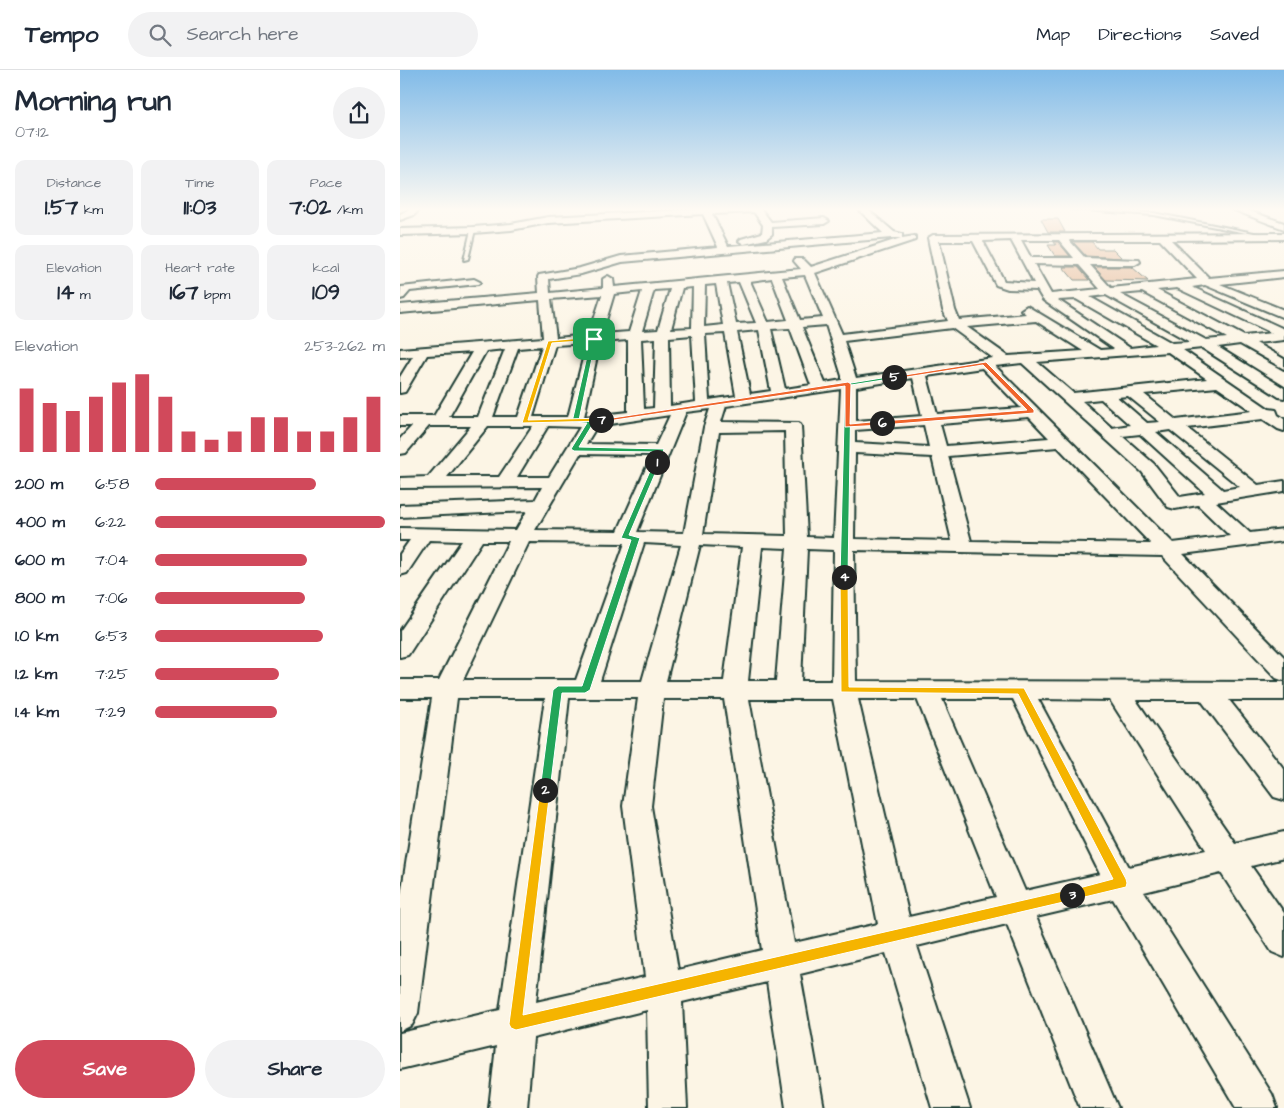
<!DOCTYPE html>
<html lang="en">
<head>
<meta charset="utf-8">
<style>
  body { margin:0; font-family:"Architects Daughter",sans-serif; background:#f2f2f3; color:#1f2937; height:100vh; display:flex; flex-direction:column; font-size:19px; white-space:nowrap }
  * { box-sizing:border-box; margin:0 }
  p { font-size:16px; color:#747a83 }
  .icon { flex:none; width:28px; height:28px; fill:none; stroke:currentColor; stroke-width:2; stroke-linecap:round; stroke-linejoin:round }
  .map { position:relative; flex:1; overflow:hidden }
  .details { display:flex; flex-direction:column; background:#fff; width:400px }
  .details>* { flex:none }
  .pin { position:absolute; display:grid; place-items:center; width:42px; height:42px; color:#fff; margin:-21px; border-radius:10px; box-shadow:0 2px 8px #0006 }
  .km { position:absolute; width:25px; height:25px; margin:-12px; border-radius:50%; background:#222; color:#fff; font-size:14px; line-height:25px; text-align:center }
  .round { display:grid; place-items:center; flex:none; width:52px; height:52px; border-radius:26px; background:#f2f2f3 }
  .overview { display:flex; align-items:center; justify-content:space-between; height:85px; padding:0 15px }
  h1 { font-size:28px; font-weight:800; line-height:38px }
  .metrics { display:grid; grid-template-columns:repeat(3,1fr); gap:8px; height:85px; padding:5px 15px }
  .metrics div { display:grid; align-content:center; border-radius:10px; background:#f2f2f3; text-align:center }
  .metrics b { font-size:21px; font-weight:800 }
  .metrics small { font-size:14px; font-weight:400 }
  .metrics p { font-size:14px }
  .chart { height:140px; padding:10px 15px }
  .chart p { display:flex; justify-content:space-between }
  .chart svg { width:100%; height:90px; margin-top:5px; stroke:#d1495b; stroke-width:6 }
  .action { display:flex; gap:10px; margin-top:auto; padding:10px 15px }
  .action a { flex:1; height:58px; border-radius:30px; background:#d1495b; color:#fff; font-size:20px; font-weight:800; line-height:58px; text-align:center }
  .action a+a { background:#f2f2f3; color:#1f2937 }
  ul { padding:0 15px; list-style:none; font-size:16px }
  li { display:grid; grid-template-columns:80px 60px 1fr; align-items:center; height:38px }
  li i { height:12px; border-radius:6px; background:#d1495b }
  header { display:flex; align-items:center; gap:30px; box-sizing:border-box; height:70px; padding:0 25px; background:#fff; border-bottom:1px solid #e0e1e3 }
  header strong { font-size:24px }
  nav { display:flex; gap:28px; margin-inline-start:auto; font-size:18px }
  .search { width:350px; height:45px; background:#f2f2f3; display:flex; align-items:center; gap:12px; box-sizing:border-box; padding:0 18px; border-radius:28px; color:#747a83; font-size:19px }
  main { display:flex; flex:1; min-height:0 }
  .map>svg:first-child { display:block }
</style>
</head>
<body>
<header>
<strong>Tempo</strong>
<div class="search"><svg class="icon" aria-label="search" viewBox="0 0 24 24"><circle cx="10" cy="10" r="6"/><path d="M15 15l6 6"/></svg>Search here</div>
<nav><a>Map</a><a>Directions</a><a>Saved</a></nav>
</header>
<main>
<section class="details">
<div class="overview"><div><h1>Morning run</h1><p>07:12</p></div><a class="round"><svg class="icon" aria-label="share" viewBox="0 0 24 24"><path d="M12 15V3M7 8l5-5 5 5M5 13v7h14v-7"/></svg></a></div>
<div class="metrics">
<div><p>Distance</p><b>1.57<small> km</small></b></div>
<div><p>Time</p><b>11:03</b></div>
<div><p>Pace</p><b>7:02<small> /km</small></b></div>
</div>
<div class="metrics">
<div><p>Elevation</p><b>14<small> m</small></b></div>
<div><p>Heart rate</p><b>167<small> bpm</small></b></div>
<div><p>kcal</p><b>109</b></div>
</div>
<div class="chart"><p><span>Elevation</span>253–262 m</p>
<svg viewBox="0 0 160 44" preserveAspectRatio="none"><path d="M5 44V13M15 44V20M25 44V24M35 44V17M45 44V10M55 44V6M65 44V17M75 44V34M85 44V38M95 44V34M105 44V27M115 44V27M125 44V34M135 44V34M145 44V27M155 44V17"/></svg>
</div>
<ul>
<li><b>200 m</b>6:58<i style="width:70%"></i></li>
<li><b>400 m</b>6:22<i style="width:100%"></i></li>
<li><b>600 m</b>7:04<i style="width:66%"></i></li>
<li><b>800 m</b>7:06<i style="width:65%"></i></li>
<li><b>1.0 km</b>6:53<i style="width:73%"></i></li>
<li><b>1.2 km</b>7:25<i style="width:54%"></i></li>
<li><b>1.4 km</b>7:29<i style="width:53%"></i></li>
</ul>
<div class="action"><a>Save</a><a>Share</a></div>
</section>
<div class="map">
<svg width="884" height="1038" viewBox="0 0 884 1038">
  <rect width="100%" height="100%" fill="#fcf5e5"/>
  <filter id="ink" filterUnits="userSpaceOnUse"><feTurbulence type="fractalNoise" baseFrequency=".02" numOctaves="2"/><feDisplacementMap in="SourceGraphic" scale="10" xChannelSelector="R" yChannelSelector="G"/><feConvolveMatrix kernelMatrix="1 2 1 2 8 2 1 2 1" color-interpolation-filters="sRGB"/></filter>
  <g filter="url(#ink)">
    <!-- building -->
    <path fill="#e3b694" stroke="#1f3d34" d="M 641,149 L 658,149 L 665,162 L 648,162 Z
      M 654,172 L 658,172 L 670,186 L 655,186 L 648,175 L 656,175 Z
      M 673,172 L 692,172 L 698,179 L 713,179 L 722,188 L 686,186 Z
      M 663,197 L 678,197 L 689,210 L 674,210 Z
      M 694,197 L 732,197 L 748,211 L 706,210 Z"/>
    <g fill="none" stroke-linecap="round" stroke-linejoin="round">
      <!-- lane casing -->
      <g stroke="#1f3d34" stroke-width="4">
        <path id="lane" d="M 670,139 L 754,143 L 864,165 L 862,166 L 754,145 Z
          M 73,159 L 75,160 L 68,189 L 64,190 L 71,160 Z"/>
      </g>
      <!-- street casing -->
      <g stroke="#1f3d34" stroke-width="4">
        <path id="street" d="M 10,139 L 20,139 L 14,145 L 0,150 L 0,144 Z
          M 303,139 L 361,139 L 371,152 L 424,148 L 429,151 L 424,154 L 372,157 L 372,164 L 366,169 L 344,174 L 339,171 L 341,169 L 362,163 L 363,155 L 354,142 L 312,144 L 328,176 L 483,163 L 458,139 L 467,139 L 494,162 L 502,164 L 502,168 L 515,166 L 515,170 L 415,203 L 442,264 L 548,251 L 543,240 L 528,168 L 533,165 L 884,163 L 884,169 L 771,170 L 809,208 L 884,201 L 884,207 L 820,214 L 884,240 L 884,248 L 805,215 L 792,217 L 884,259 L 884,270 L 856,273 L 884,289 L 884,299 L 840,274 L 818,277 L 884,318 L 884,328 L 879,327 L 802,278 L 783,280 L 869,339 L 876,340 L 878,345 L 884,349 L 884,361 L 878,359 L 863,349 L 787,358 L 858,415 L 884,411 L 884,421 L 816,432 L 850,463 L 884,459 L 884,471 L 783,484 L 884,587 L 884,611 L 876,608 L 762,486 L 454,480 L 456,611 L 884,612 L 884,630 L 829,630 L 884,699 L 884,730 L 874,727 L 801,630 L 736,630 L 835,773 L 884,762 L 884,788 L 851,796 L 884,843 L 884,887 L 872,882 L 821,803 L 744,822 L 872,1024 L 877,1038 L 836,1038 L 713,829 L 636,847 L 718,1038 L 680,1038 L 607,854 L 517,876 L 570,1038 L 532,1038 L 486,883 L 400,904 L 424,1038 L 386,1038 L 367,912 L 282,932 L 287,1038 L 249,1038 L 247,940 L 133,968 L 127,1038 L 89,1038 L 96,976 L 0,999 L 0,963 L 100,940 L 145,628 L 57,628 L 18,943 L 12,955 L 0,961 L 0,832 L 32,628 L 0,628 L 0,610 L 39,610 L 109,471 L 82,471 L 8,585 L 0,587 L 0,561 L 62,471 L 29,470 L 7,503 L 0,505 L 0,484 L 10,470 L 0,470 L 0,458 L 116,460 L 127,441 L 0,447 L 0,435 L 135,430 L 142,417 L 0,418 L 0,408 L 28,407 L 71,356 L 29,356 L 6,383 L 0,384 L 0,369 L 12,356 L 0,356 L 0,346 L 34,346 L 72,282 L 27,285 L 5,322 L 0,323 L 0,307 L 13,286 L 0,287 L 0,279 L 143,268 L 140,230 L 0,243 L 0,235 L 139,223 L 138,207 L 139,205 L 180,198 L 221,186 L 318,177 L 303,144 L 148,153 L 111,160 L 73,163 L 0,165 L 0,159 L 73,157 L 111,154 L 148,147 ZM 491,168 L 501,168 L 411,197 L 403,189 L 395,189 L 394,191 L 401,199 L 214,217 L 213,209 L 208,206 L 203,209 L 203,218 L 150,223 L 149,209 L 181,204 L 222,192 ZM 611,170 L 634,213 L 604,211 L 583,171 ZM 621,170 L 659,170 L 674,188 L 631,188 ZM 669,170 L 760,170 L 797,209 L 711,218 L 690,195 L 735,195 L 740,192 L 739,190 L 685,188 ZM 539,171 L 573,171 L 596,215 L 608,219 L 637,220 L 643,230 L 714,279 L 700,280 L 627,236 L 621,240 L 626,244 L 559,250 L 555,240 ZM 634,194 L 679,195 L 700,219 L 651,224 ZM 405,205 L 423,248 L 400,250 L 382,207 ZM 372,208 L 388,250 L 368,252 L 350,211 ZM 339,212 L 356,253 L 336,254 L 327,213 ZM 316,214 L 323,255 L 304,257 L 305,215 ZM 293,217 L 292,258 L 271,259 L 282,218 ZM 777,218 L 872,263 L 844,266 L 757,220 ZM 270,219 L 258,260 L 242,261 L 254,220 ZM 242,221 L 229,262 L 202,264 L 214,224 ZM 742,222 L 827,268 L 806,270 L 720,224 ZM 202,225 L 189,265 L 156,268 L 151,229 ZM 706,225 L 790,272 L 772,273 L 690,227 ZM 676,229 L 756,275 L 730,278 L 658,230 ZM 636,251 L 683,281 L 608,286 L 567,257 ZM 426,255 L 442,306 L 442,310 L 425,313 L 402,257 ZM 390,258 L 411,315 L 385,319 L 371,259 ZM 552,258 L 593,288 L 456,308 L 444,271 ZM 359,260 L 371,321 L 350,324 L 337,262 ZM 325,263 L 336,326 L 309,330 L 305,264 ZM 292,265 L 296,332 L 270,336 L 269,267 ZM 256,268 L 254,338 L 244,339 L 241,269 ZM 228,270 L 228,342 L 184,347 L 200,272 ZM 187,273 L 168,347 L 133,347 L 155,275 ZM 142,276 L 118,347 L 93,347 L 118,278 ZM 105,279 L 78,347 L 49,347 L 86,281 ZM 768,282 L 807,309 L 673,323 L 637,292 ZM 622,293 L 742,402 L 768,437 L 775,439 L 798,435 L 830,466 L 773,473 L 595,296 ZM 582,298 L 621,338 L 537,344 L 527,306 ZM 513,308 L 522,346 L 456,351 L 456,317 ZM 817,317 L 852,341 L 776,350 L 744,324 ZM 441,319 L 434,468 L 407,467 L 401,356 L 399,353 L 321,352 L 326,336 ZM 728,326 L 760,352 L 747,353 L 717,327 ZM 701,329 L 730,355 L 712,358 L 682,331 ZM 310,339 L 304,357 L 284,463 L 237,462 L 286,342 ZM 270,345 L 256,375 L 186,374 L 197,356 ZM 629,347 L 649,368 L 546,376 L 540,354 ZM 524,355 L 529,377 L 455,373 L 455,360 ZM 88,356 L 133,356 L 99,407 L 47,407 ZM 148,356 L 180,357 L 149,407 L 117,407 ZM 770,360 L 840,417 L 823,420 L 756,362 ZM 385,361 L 387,466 L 303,464 L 319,362 ZM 740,364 L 805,423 L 780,427 L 754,394 L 722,366 ZM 658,377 L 751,474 L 571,471 L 548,386 ZM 455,383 L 532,387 L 552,471 L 454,469 ZM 180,384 L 252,385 L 218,461 L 135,460 ZM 129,472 L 225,473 L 176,610 L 63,610 ZM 244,473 L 281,475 L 242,611 L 200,611 ZM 300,475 L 342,477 L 324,611 L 266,611 ZM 362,477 L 387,478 L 376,611 L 348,611 ZM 407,479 L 434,480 L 432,611 L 401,611 ZM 169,628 L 238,628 L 223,736 L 245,907 L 136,932 ZM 263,629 L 324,629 L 362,880 L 278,900 L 251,736 ZM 349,629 L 433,629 L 478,854 L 394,873 ZM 458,629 L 517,629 L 596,827 L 509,847 ZM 542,629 L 613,629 L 700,804 L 625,821 ZM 638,629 L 710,630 L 806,780 L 729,797 Z
          M 831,139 L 844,139 L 884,153 L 884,159 Z
          M 74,209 L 80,212 L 78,214 L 10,221 L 4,228 L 0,229 L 1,217 Z"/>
      </g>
      <!-- lane -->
      <use href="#lane" fill="#fcf5e5" fill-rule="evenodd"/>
      <!-- street -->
      <use href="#street" fill="#fcf5e5" fill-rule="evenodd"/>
    </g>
  </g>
  <!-- sky -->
  <linearGradient id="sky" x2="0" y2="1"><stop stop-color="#81bbe8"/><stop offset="0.49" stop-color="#fefaf3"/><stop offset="1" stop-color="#fefaf3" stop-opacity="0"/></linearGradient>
  <rect width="884" height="284" fill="url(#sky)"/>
  <!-- split-1 -->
  <path fill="#22a559" stroke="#fff" d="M 194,267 L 196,269 L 179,350 L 194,352 L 179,377 L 264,379 L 259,393 L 254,392 L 258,382 L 174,381 L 171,379 L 187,353 L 172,352 L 191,269 Z"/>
  <!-- split-2 -->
  <path fill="#22a559" stroke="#fff" d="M 257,390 L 260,392 L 229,465 L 240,468 L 190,620 L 185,623 L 162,623 L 150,720 L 145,724 L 140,720 L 153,620 L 158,616 L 182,616 L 231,470 L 221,468 L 254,392 Z"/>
  <!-- split-3 -->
  <path fill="#f5b400" stroke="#fff" d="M 145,715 L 150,720 L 123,945 L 672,819 L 677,821 L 678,825 L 677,828 L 672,830 L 116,960 L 111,958 L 109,954 L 140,720 Z"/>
  <!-- split-4 -->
  <path fill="#f5b400" stroke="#fff" d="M 444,504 L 448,507 L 449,617 L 624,618 L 726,809 L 727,813 L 726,817 L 672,830 L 668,828 L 666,825 L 668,821 L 713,809 L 618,624 L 441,622 L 440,507 Z"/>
  <!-- split-5 -->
  <path fill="#22a559" stroke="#fff" d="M 494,306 L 496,308 L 451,315 L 448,507 L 444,509 L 440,507 L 445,314 Z"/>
  <!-- split-6 -->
  <path fill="#f0652b" stroke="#fff" d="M 586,292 L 634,340 L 634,343 L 482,355 L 479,353 L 482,351 L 627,340 L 583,295 L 494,309 L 492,307 Z"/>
  <!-- split-7 -->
  <path fill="#f0652b" stroke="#fff" d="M 448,312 L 451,314 L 450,354 L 482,351 L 484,355 L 445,357 L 445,316 L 201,352 L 199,350 Z"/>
  <!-- split-8 -->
  <path fill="#f5b400" stroke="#fff" d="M 194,267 L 196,270 L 152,273 L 128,350 L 201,348 L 204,351 L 122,353 L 148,271 Z"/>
</svg>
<div class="pin" style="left:194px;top:269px;background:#1e9e55"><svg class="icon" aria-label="arrive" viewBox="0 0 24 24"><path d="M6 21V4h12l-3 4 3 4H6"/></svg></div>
<b class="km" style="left:257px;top:392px">1</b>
<b class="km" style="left:145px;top:720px">2</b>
<b class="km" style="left:672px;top:825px">3</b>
<b class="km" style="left:444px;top:507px">4</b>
<b class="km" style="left:494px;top:307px">5</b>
<b class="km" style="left:482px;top:353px">6</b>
<b class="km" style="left:201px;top:350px">7</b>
</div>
</main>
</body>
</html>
